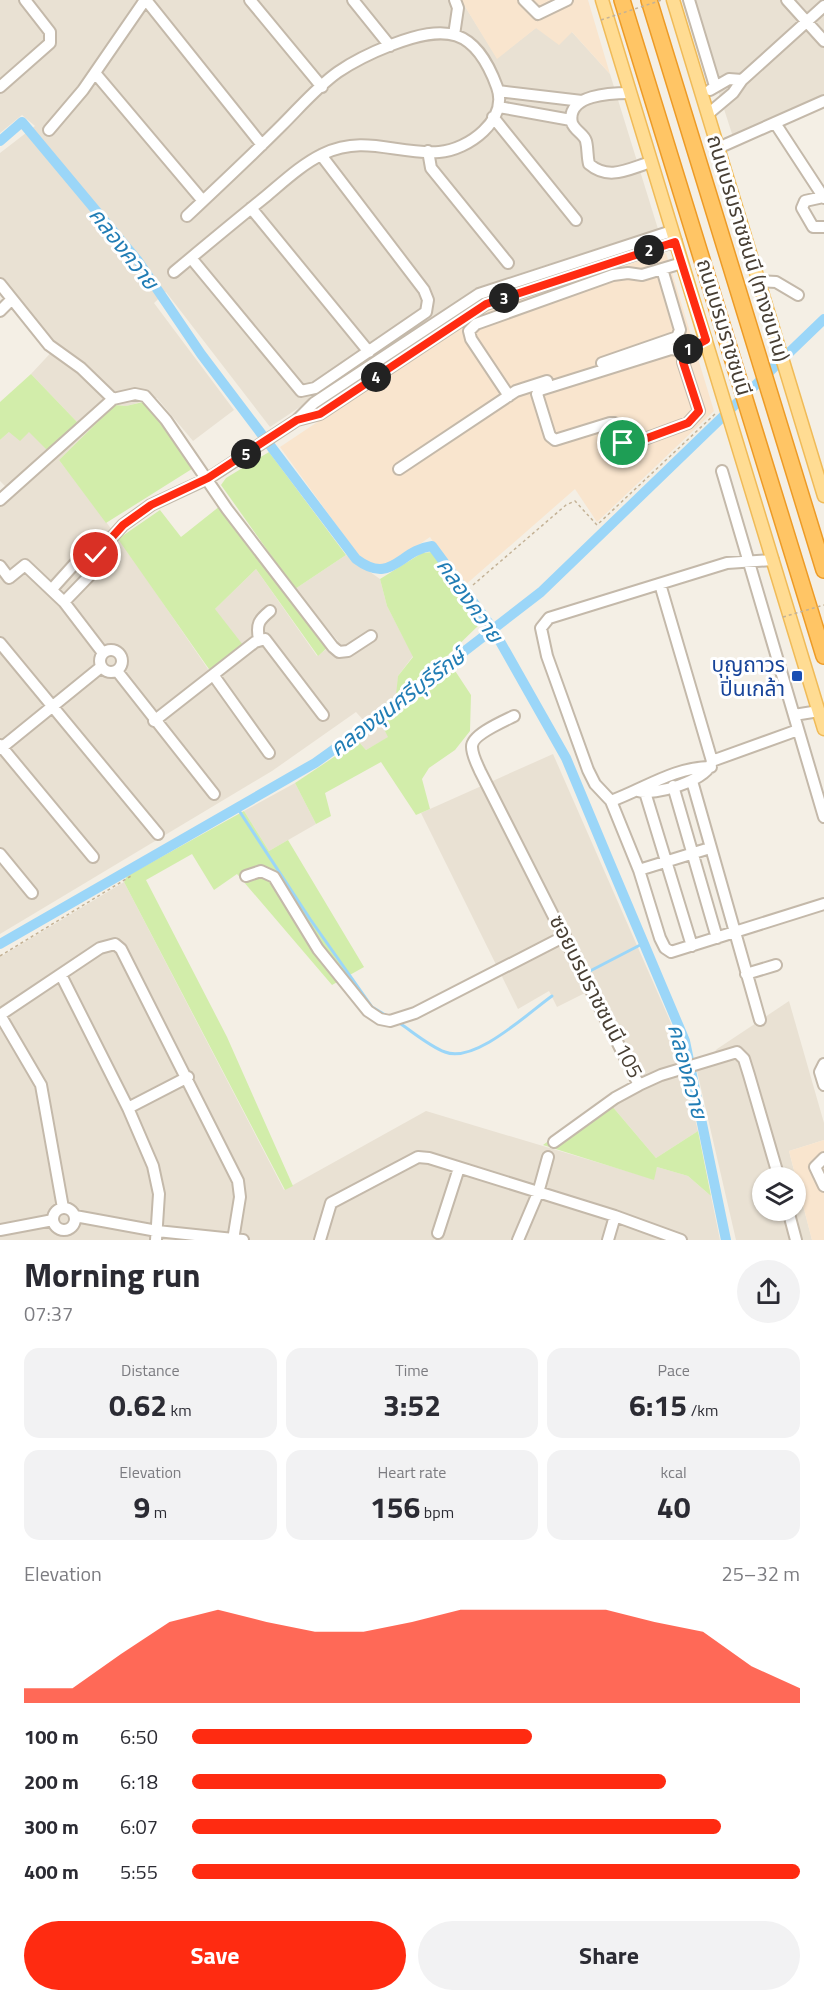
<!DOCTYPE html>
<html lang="en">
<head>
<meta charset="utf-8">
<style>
  body { margin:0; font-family:"Titillium Web","Noto Sans Thai",sans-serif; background:#f2f2f3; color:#2b2b33; height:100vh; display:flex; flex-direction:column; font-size:22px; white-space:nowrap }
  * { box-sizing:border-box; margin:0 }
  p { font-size:20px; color:#7c7c81 }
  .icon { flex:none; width:33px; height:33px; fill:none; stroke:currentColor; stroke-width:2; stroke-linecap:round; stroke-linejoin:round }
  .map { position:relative; height:1240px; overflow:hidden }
  .side { display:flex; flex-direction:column; background:#fff; flex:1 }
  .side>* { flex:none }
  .controls { position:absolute; left:752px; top:1167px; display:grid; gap:12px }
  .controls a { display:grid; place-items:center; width:54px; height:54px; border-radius:50%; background:#fff; box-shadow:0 2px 4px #0004; font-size:30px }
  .pin { position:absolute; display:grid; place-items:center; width:51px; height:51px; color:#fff; margin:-26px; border:3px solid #fff; border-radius:50%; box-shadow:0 2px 6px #0007 }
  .km { position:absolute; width:30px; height:30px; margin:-15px; border-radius:50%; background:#222; color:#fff; font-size:16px; line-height:30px; text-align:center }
  .round { display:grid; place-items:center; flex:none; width:63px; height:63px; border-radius:32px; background:#f2f2f3 }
  .overview { display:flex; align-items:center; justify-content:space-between; height:102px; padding:0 24px }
  h1 { font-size:33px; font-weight:700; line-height:45px }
  .stats { display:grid; grid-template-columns:repeat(3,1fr); gap:9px; height:102px; padding:6px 24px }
  .stats div { display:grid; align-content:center; border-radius:15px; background:#f2f2f3; text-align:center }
  .stats b { font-size:30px; font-weight:700 }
  .stats small { font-size:16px; font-weight:400 }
  .stats p { font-size:16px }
  .chart { height:168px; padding:12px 24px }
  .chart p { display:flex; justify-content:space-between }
  .chart svg { width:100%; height:108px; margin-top:6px; fill:#ff2b11; opacity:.7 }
  .button { display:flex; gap:12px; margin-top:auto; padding:12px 24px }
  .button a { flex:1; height:69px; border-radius:36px; background:#ff2b11; color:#fff; font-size:24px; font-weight:700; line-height:69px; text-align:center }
  .button a+a { background:#f2f2f3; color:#2b2b33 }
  ul { padding:0 24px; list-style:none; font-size:20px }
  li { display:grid; grid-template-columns:96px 72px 1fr; align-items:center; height:45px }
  li i { height:15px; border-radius:8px; background:#ff2b11 }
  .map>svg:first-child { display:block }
</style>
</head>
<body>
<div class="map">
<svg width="824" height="1240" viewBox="0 0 824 1240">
  <rect width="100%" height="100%" fill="#f4efe5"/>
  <!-- residential -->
  <path fill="#e9e1d3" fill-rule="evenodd" d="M 0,0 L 461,0 L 497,58 L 537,27 L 572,32 L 610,74 L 658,229 L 479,287 L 270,427 L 166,292 L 154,303 L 234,410 L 193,441 L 157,398 L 126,406 L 115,405 L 59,460 L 122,543 L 210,672 L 215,609 L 256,569 L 317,656 L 338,641 L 295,589 L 346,555 L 380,579 L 387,606 L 413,656 L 398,676 L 397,695 L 364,721 L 356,712 L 272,771 L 0,934 L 0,494 L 7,488 L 0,481 L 0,440 L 9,432 L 29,432 L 78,423 L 31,374 L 58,345 L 46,336 L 0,279 L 0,153 L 35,126 L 22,115 L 0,133 Z
    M 689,0 L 824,0 L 824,96 L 733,137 Z
    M 381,723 L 389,737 L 366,750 L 358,741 L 366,731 Z
    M 553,754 L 671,1023 L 698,1131 L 656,1158 L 606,1099 L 630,1082 L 585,993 L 557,1007 L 549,991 L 518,1009 L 421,813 Z
    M 295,783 L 316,824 L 269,851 L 244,811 Z
    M 124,882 L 284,1190 L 426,1111 L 653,1179 L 657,1167 L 688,1176 L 711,1196 L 720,1240 L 0,1240 L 0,957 Z
    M 789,1001 L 824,1123 L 824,1140 L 789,1151 L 812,1240 L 736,1240 L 697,1071 L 717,1049 ZM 762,1178 L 795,1178 L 795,1210 L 762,1210 Z"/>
  <!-- commercial -->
  <path fill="#f9e5ce" d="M 461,0 L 588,0 L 610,74 L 572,32 L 559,45 L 536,28 L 497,59 Z
    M 666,253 L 714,411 L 597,522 L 575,489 L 463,587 L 430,537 L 386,567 L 373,566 L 361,559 L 280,447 L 491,306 Z
    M 824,1140 L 824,1240 L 812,1240 L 789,1151 Z"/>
  <!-- green -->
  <path fill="#d2edaa" d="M 31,374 L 78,423 L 49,452 L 29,432 L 20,441 L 9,432 L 0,440 L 0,402 Z
    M 143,402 L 165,426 L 195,467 L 106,523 L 59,460 L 115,405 L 126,406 Z
    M 269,452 L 346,555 L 295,589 L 221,485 L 226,478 Z
    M 220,506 L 327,648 L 318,656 L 256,569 L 215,609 L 243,645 L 211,672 L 118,539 L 160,510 L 181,537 Z
    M 432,552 L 481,623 L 446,657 L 471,695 L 470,731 L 455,750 L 429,768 L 422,779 L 430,809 L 416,815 L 381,762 L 325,793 L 331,816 L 316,824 L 295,783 L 358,741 L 366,750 L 388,737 L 381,723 L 391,717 L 382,707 L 396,695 L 398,676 L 413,657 L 387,606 L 380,579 L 422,553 Z
    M 244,811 L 269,851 L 288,840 L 364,967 L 332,985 L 237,874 L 214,890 L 192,854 L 146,880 L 227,1037 L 293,1186 L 285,1190 L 124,882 L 127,876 Z
    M 606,1099 L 656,1158 L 698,1131 L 711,1196 L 688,1176 L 657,1167 L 654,1180 L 543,1145 Z"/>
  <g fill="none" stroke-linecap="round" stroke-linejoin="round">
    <!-- stream -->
    <path stroke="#9bd6f8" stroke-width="3" d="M 236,806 L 310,919 L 372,1007 L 387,1016
      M 590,971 L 644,943
      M 398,1022 C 413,1032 429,1046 445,1052 C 475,1064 528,1013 552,996"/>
    <!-- canal -->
    <path stroke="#9bd6f8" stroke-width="10" d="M 0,141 L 22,122 L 138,261 L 201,354 L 356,559 C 392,586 399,550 432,546 L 493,629 L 566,758 L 609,861 L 685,1041 L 726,1240
      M 0,944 L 315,763 L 382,715 L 541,592 L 824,319"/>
    <!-- minor casing -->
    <g stroke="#c4b9aa" stroke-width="14">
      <path id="minor" d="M 146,0 L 262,145
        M 250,0 L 322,87
        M 353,0 L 390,46
        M 524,0 L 538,14 L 567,0
        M 689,0 L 715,86
        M 787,0 L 824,41
        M 454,35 L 458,8 L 455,0
        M 95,73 L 203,201
        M 0,87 L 50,43 L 50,32 L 25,0
        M 710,90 L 729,79 L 742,80
        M 498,91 L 582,101
        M 630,93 C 613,93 565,94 572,123 C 575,131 584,134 586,141 C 588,149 587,156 589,164 C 609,181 628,169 651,162
        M 499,107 L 571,120
        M 708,114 L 733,93 L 742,80 L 824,6
        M 493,117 L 576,220
        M 775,123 L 824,198
        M 49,130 L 83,90 L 145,0
        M 718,148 L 824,101
        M 428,151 L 431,168 L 508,263
        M 823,197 L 805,201 L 802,208 L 813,227 L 824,227
        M 251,208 L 369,352
        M 191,258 L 301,391 L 315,388 L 426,312 L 428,300 L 424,290 L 321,155
        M 174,272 C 204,247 234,222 265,197 C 283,182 302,164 323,154 C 365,134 397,155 439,152 C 468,150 509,120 497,87 C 475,27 446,24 391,45 C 373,52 354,61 338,72 C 318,86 300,107 282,125 C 251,156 219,186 187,216
        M 759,281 L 776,282 L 798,295
        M 0,284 L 49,345 L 81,368 L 113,399
        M 0,311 L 12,299
        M 685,351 L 671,349 L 540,390 L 537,394 L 550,436 L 555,440 L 610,423 L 614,423 L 623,443 L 631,444 L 688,423 L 699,411 L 683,362 L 685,351 L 706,340
        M 602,363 L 677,337 L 680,330 L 662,269
        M 509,396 L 471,339 L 469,331 L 476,324 L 613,275 L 628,273 L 642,275 L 682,263
        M 297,420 L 320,414 L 486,304 L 676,241
        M 399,469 L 516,391 L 547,381
        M 722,471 L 824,817
        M 0,500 L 113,399 L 135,394 L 145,396 L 166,420 L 227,509 L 333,647 L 339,652 L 348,651 L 371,636
        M 96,555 L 123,525 L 151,505 L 209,478 L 297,420 L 314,403 L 479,294 L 672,231
        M 0,566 L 9,578 L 25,565 L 64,602 L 103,653
        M 52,589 L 79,559 L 96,555 L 94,571 L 64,602
        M 259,639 C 256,624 259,620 270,611
        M 0,643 L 158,834
        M100 661a11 11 0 1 1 22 0a11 11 0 1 1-22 0Z
        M 117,671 L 214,794
        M 214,676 L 269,753
        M 794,715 L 819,711
        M 514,716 C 504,721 471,735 472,747 C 472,755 477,764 480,771 L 639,1085 L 661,1075 L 737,1052 L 744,1059 L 749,1075 L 779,1178
        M 154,721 L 255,642 L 265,639 L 323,715
        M 0,745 L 93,857
        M 0,749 L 101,667
        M 712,761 L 798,730
        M 692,781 L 760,1020
        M 673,786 L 717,938
        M 644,789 L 692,946
        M 638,791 C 654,796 708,781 712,761 L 660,584
        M 611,801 C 644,789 674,767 711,767
        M 710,848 L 639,870 L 611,801 L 595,784 L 588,770 L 547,656 L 541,628 L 549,618 L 727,563 L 773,560
        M 0,854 L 32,893
        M 639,870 L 660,938 L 665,948 L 671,952 L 824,904
        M 246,876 L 261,871 L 274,877 L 318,949 L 368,1011 L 380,1019 L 390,1021 L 415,1013 L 565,936
        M 746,974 L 776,965
        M 61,975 L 128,1108 L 153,1166 L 159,1194 L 156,1240
        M 0,1015 L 100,948 L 115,944 L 121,949 L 238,1181 L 240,1197 L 233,1240
        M 0,1015 L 41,1085 L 63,1208
        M 824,1064 L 820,1072 L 824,1085
        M 128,1108 L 188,1077
        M 554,1142 L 615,1098 L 639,1085
        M 824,1158 L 815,1167 L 824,1186
        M53 1219a11 11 0 1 1 22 0a11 11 0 1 1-22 0Z
        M 788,1210 L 796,1240
        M 75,1216 L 157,1231 L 243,1240
        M 0,1230 L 53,1220
        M 438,1233 L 459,1168
        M 320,1240 L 331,1203 L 418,1157 L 429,1158 L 615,1216 L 681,1240
        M 518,1240 L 538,1193 L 548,1157
        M 608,1240 L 615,1216"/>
    </g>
    <!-- major casing -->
    <g stroke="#f0bb58" stroke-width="15">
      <path id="major" d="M 602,0 L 824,729
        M 673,0 L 824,496"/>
    </g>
    <!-- highway casing -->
    <g stroke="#ed9b26" stroke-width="18">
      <path id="highway" d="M 622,0 L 824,656
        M 649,0 L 824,570"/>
    </g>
    <!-- path -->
    <path stroke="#c4b296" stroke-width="1.5" stroke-dasharray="3 3" stroke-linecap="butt" d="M 473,585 L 566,505 L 575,501 L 597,525 L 716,413
      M 0,956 L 131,876"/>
    <!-- minor -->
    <use href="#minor" stroke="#fff" stroke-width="10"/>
    <!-- major -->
    <use href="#major" stroke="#ffdc93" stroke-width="12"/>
    <!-- highway -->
    <use href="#highway" stroke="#ffc565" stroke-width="15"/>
    <!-- path-bridge -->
    <path stroke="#c4b296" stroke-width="1.5" stroke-dasharray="3 3" stroke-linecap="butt" d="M 601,20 L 662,0
      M 783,617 L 824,605"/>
  </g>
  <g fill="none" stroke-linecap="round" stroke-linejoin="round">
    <!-- route casing -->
    <g stroke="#fff" stroke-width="12">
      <path id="route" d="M 96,555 L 123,525 L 151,505 L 208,478 L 297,420 L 320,414 L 486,304 L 675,242 L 706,340 L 685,351 L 683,362 L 699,411 L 688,423 L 631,444 L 623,443"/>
    </g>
    <!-- route -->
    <use href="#route" stroke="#ff2b11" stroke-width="8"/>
  </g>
  <!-- markers -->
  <rect fill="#1a4fb4" stroke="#fff" stroke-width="2" x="791" y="670" width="12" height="12" rx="3"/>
  <g text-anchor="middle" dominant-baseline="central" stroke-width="6" stroke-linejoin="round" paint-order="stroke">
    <!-- street labels -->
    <g font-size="21" fill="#483f34" stroke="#fff">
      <text transform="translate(749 248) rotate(73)">ถนนบรมราชชนนี (ทางขนาน)</text>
      <text transform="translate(725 327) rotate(73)">ถนนบรมราชชนนี</text>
      <text transform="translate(597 996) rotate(63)">ซอยบรมราชชนนี 105</text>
    </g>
    <!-- transit labels -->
    <g font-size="21" fill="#164399" stroke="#fff" text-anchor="end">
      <text x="785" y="664">บุญถาวร<tspan x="785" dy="24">ปิ่นเกล้า</tspan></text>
    </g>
    <!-- water labels -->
    <g font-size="22" font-style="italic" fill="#217db5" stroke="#fff">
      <text transform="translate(124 248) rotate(52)">คลองควาย</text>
      <text transform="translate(470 600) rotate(55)">คลองควาย</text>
      <text transform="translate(397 702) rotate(-37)">คลองขุนศรีบุรีรักษ์</text>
      <text transform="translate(688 1071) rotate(75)">คลองควาย</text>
    </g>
  </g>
</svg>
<div class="controls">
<a><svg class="icon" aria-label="layers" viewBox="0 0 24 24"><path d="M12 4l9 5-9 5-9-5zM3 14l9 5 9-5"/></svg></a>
</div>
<div class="pin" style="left:623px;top:443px;background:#1e9e55"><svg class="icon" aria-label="arrive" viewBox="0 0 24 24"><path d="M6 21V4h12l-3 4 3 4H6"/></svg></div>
<div class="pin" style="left:96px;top:555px;background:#d93025"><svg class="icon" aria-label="check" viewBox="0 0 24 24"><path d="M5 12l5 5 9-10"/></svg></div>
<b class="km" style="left:688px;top:349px">1</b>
<b class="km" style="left:649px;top:250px">2</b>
<b class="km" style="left:504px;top:298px">3</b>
<b class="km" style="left:376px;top:377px">4</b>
<b class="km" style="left:246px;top:454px">5</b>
</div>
<section class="side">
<div class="overview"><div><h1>Morning run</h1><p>07:37</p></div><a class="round"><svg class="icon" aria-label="share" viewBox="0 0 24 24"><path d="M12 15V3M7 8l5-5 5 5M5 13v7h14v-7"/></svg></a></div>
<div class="stats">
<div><p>Distance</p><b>0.62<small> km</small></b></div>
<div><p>Time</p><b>3:52</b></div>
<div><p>Pace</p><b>6:15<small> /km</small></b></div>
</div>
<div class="stats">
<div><p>Elevation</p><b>9<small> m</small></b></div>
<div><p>Heart rate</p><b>156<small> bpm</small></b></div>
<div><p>kcal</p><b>40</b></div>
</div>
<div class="chart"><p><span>Elevation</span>25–32 m</p>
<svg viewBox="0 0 160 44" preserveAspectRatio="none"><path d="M0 44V38L10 38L20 24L30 11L40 6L50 11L60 15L70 15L80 11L90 6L100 6L110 6L120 6L130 11L140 15L150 29L160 38V44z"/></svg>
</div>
<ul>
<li><b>100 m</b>6:50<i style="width:56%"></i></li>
<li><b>200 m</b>6:18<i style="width:78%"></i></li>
<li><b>300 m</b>6:07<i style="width:87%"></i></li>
<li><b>400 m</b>5:55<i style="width:100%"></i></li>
</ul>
<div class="button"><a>Save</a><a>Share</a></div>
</section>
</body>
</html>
